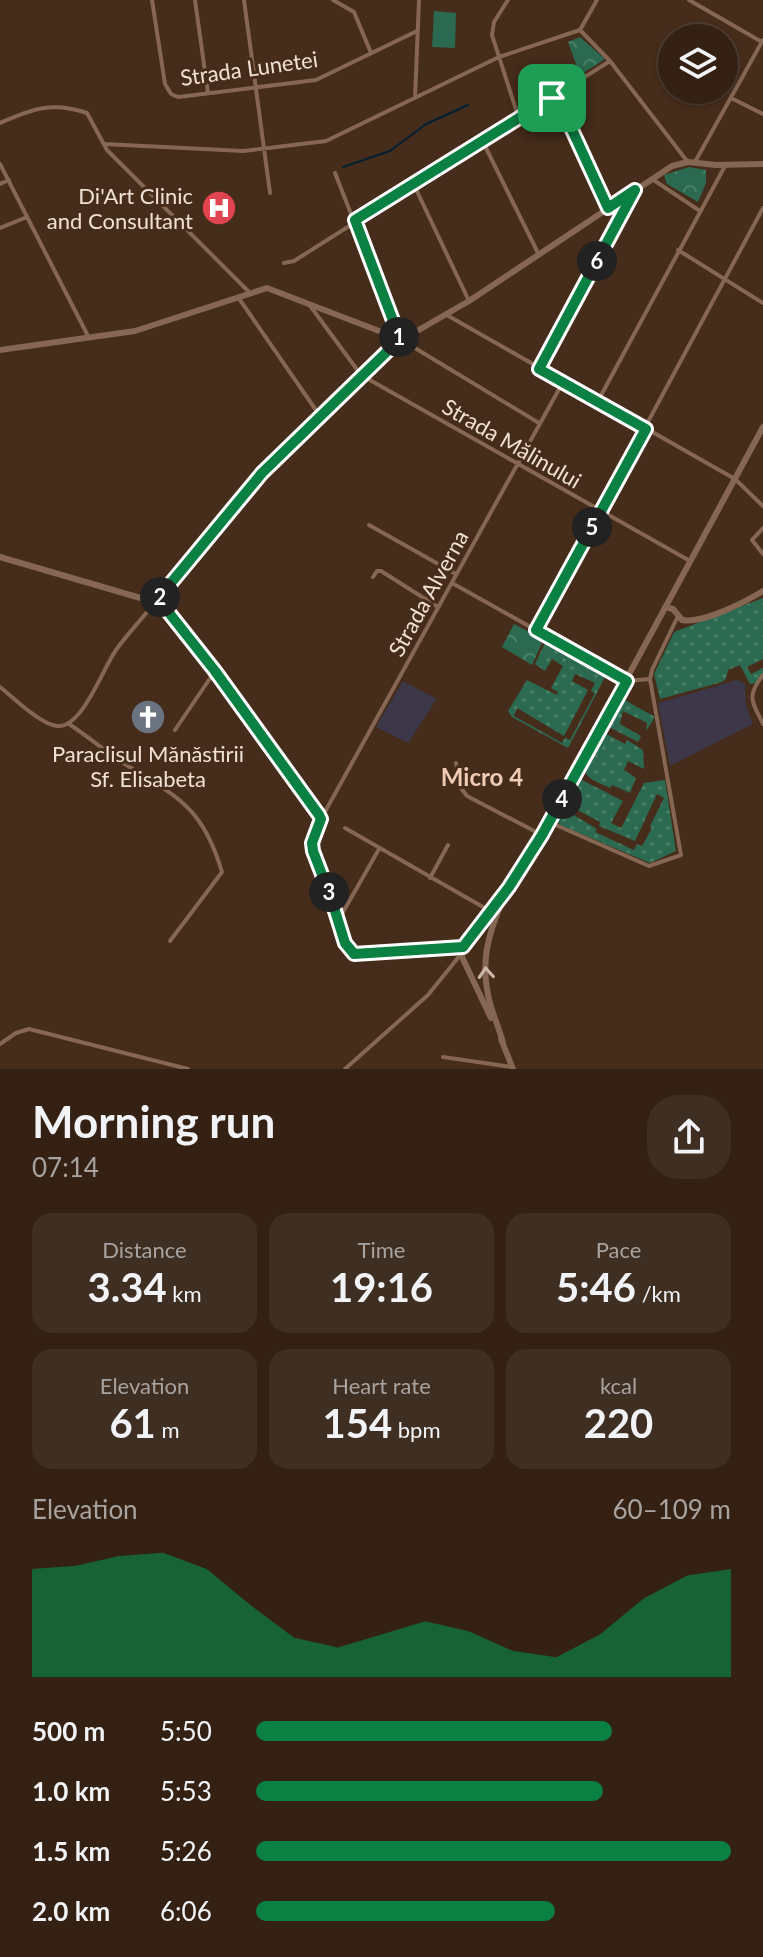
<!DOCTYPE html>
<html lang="en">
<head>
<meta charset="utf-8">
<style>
  body { margin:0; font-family:Lato,sans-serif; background:#3f2e22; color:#f1f3f6; height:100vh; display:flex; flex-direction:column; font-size:30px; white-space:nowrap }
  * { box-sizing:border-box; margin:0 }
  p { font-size:26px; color:#a9a3a0 }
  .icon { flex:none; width:44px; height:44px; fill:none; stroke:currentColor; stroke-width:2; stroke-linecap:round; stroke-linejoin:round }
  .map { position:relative; height:1069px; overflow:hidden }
  .sheet { display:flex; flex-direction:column; background:#342114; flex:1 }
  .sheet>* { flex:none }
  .controls { position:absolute; left:658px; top:24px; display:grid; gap:16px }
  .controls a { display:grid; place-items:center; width:80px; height:80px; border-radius:50%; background:#342114; box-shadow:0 2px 6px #0004,0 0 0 2px #4e3e34; font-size:40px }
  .pin { position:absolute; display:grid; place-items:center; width:68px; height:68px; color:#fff; margin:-34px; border-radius:16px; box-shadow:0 4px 12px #0006 }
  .km { position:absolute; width:40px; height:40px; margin:-20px; border-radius:50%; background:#222; color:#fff; font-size:22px; line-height:40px; text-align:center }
  .round { display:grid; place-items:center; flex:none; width:84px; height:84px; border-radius:32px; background:#3f2e22 }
  .overview { display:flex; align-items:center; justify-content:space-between; height:136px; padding:0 32px }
  h1 { font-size:44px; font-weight:700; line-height:60px }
  .metrics { display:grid; grid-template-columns:repeat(3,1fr); gap:12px; height:136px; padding:8px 32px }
  .metrics div { display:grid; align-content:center; border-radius:20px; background:#3f2e22; text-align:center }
  .metrics b { font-size:40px; font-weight:700 }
  .metrics small { font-size:22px; font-weight:400 }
  .metrics p { font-size:22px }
  .chart { height:224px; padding:16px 32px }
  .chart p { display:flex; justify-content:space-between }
  .chart svg { width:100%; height:144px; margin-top:8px; fill:#0b8043; opacity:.7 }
  ul { padding:0 32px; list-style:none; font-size:26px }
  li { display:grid; grid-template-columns:128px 96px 1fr; align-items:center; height:60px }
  li i { height:20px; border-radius:10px; background:#0b8043 }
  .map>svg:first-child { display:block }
</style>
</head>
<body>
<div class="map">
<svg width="763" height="1069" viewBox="0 0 763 1069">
  <defs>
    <pattern id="grass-dots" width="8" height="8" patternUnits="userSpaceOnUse" patternTransform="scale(2)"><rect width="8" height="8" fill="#2b6a50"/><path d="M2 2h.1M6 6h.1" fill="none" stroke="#4a7f68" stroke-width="1.8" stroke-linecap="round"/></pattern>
    <pattern id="forest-crowns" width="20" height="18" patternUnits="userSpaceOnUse" patternTransform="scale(2)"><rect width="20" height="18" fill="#2b6a50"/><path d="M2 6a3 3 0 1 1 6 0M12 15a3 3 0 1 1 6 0" fill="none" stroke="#4a7f68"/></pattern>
  </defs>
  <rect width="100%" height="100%" fill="#462c1a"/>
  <!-- education -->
  <path fill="#3d3849" d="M 737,680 L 745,683 L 746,705 L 753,724 L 670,766 L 658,703 Z
    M 403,681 L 437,699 L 408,743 L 376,727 Z"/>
  <!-- grass -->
  <path fill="url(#grass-dots)" fill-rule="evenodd" d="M 763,598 L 763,659 L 747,667 L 751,674 L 763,668 L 763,674 L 756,683 L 750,684 L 740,665 L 728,670 L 726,679 L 722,682 L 660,699 L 654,674 L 674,632 Z
    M 545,643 L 605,677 L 568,748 L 512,717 L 508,711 L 527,680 L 557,695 L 558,692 L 551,688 L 563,666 L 552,659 L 545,671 L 535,664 ZM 575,674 L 595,683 L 591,691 L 595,693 L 570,740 L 565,738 L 562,743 L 514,716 L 517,708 L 564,736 L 588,690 L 572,681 Z
    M 623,699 L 655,717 L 646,731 L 647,723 L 623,711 L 620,724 L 641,736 L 638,742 L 609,727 L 609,722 Z
    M 605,733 L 625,744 L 627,740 L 643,750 L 644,769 L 628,761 L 624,770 L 636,778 L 630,793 L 612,785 L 610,788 C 600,783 587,780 584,769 Z
    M 580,779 L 623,801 L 611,823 L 621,828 L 644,783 L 665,780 L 676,851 L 650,863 L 560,825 L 557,819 L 576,782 ZM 657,794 L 664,798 L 650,826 L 652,828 L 642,846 L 637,844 L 634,850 L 595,832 L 597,829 L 567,811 L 570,806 L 600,822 L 599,826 L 635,841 Z"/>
  <!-- forest -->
  <path fill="url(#forest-crowns)" d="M 580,37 L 605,59 L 580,75 L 568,42 Z
    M 689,167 L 706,170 L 706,183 L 698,202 L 667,184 L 664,175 Z
    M 514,624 L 539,637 L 538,640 L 542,643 L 532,665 L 502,647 Z"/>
  <!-- garden -->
  <path fill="#2b6a50" d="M 434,11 L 456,13 L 455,48 L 432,47 Z"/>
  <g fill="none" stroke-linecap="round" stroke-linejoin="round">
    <!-- stream -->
    <path stroke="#012033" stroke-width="2" d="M 343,167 L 390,151 L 426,124 L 468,105"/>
    <!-- street -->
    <path stroke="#856753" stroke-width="4" d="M 152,0 L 165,84 L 171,94 L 178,97 L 316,80 L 417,31
      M 195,0 L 208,93
      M 244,0 L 270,193
      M 333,0 L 354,12 L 371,53
      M 508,0 L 494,22 L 492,35 L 519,119
      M 689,0 L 762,42
      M 580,30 L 610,61 L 687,161
      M 580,30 L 597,0
      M 556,95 L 608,208
      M 415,98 L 419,0
      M 731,98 L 763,114
      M 0,123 C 32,109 52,101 87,113 L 107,150 L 250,293
      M 483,142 L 539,255
      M 104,144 L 243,151 L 326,141 L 499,57 L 580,30
      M 695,162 L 763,40
      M 0,164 L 88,336
      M 335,173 L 400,339 L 539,423
      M 652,179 L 700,211
      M 0,184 L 9,180
      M 414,185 L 469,301
      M 0,228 L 27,217
      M 678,250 L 763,303
      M 284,263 L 294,261 L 610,61
      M 238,297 L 320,416
      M 311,307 L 361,375 L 690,561
      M 445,314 L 735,479 L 763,506
      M 539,369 L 632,194
      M 598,401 L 725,166
      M 369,525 L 456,574
      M 763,528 L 752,540 L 763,554
      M 373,577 L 377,571 L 381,571 L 438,607
      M 452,583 L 627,681 L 650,679
      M 536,630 L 763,208
      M 763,675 C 746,697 752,701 763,724
      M 0,687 C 14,698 40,724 57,726 C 82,729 103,668 116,650 C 128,633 143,618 156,601
      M 69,724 C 87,736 103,749 120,761 C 175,796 202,804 222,872 L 170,941
      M 175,730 L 215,671
      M 456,763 L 461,788 L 467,796 L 540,834
      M 321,819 L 563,382
      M 549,822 L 649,866 L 681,855 L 650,679 L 652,670 L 678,616
      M 345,828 L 490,911
      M 430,878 L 448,845
      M 338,921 L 379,849
      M 0,1044 L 16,1033 L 29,1029 L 188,1069
      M 443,1057 L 512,1067
      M 345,1069 L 428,995 L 461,954"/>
    <!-- secondary -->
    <path stroke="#856753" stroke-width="6" d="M 0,350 L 135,331 L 267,288 L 400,339
      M 0,557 L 161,604 L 215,671 L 319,815 C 322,828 310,838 313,851 L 345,943 L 353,953 L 362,955 L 463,947
      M 156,601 L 262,473 L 391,346 L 469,301 L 672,166 L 688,162 L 716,165 L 763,164
      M 665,607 L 673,609 L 682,620 C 703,624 745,602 763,591
      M 463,947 L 509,887 L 549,822 L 763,427
      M 463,947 L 462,957 L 491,1018
      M 501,1039 L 513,1069
      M 503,1043 C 500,1031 495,1019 491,1007 C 479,966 487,935 504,898"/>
  </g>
  <!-- one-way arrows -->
  <defs><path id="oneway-chevron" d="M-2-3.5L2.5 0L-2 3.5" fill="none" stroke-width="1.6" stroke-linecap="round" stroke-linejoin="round" transform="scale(2)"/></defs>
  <use stroke="#cbb6a7" href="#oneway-chevron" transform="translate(486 973) rotate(-94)"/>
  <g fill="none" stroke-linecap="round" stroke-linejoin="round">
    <!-- route casing -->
    <g stroke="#fff" stroke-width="16">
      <path id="route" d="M 556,95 L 608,208 L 635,190 L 539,369 L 646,429 L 536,630 L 627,681 L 542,835 L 509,887 L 463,947 L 354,954 L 345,943 L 331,898 L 313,851 L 312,843 L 321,819 L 319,815 L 215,671 L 166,609 L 156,601 L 262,473 L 400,339 L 355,220 Z"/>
    </g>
    <!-- route -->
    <use href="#route" stroke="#0b8043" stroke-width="10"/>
  </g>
  <!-- icons -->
  <defs>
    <g id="hospital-disc" transform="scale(1.8)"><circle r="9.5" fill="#e0444e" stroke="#462c1a"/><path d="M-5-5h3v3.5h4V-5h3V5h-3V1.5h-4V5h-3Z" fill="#fff"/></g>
    <g id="church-disc" transform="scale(1.8)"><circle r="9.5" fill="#6b7280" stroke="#462c1a"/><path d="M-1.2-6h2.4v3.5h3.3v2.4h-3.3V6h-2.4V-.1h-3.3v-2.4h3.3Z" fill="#fff"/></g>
  </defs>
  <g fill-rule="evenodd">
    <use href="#hospital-disc" x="219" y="208"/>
    <use href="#church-disc" x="148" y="717"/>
  </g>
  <g text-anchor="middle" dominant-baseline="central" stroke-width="6" stroke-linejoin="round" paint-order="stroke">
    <!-- street labels -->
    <g font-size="22" fill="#f1e0d4" stroke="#462c1a">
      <text transform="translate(249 68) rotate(-8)">Strada Lunetei</text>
      <text transform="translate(512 443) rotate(30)">Strada Mălinului</text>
      <text transform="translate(428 593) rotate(-61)">Strada Alverna</text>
    </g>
    <!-- poi labels -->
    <g font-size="22" fill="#f1e0d4" stroke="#462c1a" text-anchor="end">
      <text x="193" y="195">Di'Art Clinic<tspan x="193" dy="25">and Consultant</tspan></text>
      <text x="148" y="753" text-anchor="middle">Paraclisul Mănăstirii<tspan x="148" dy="25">Sf. Elisabeta</tspan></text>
    </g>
    <!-- neighbourhood labels -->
    <g font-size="24" font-weight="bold" fill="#efccb6" stroke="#462c1a">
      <text x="482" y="776">Micro 4</text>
    </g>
  </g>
</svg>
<div class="controls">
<a><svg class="icon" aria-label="layers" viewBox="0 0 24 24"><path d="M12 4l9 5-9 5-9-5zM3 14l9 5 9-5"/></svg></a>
</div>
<div class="pin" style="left:552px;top:98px;background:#1e9e55"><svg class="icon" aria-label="arrive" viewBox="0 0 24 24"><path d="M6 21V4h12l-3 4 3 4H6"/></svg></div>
<b class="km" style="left:399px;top:337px">1</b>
<b class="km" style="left:160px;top:597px">2</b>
<b class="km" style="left:329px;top:892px">3</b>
<b class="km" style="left:562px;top:799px">4</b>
<b class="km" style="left:592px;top:527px">5</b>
<b class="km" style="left:597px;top:261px">6</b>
</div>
<section class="sheet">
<div class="overview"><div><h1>Morning run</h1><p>07:14</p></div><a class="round"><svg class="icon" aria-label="share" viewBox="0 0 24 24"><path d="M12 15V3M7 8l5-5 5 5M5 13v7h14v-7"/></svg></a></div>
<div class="metrics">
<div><p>Distance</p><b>3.34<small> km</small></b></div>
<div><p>Time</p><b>19:16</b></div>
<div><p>Pace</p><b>5:46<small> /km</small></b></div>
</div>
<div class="metrics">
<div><p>Elevation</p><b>61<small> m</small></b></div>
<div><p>Heart rate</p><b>154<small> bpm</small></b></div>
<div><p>kcal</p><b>220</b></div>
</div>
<div class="chart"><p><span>Elevation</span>60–109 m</p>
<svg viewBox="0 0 160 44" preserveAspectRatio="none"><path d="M0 44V11L10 10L20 7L30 6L40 11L50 22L60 32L70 35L80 31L90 27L100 30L110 36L120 38L130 31L140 20L150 13L160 11V44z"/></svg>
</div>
<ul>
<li><b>500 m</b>5:50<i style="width:75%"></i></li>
<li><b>1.0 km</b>5:53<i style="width:73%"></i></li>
<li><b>1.5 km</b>5:26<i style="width:100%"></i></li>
<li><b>2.0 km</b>6:06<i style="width:63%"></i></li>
</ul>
</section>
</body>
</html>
